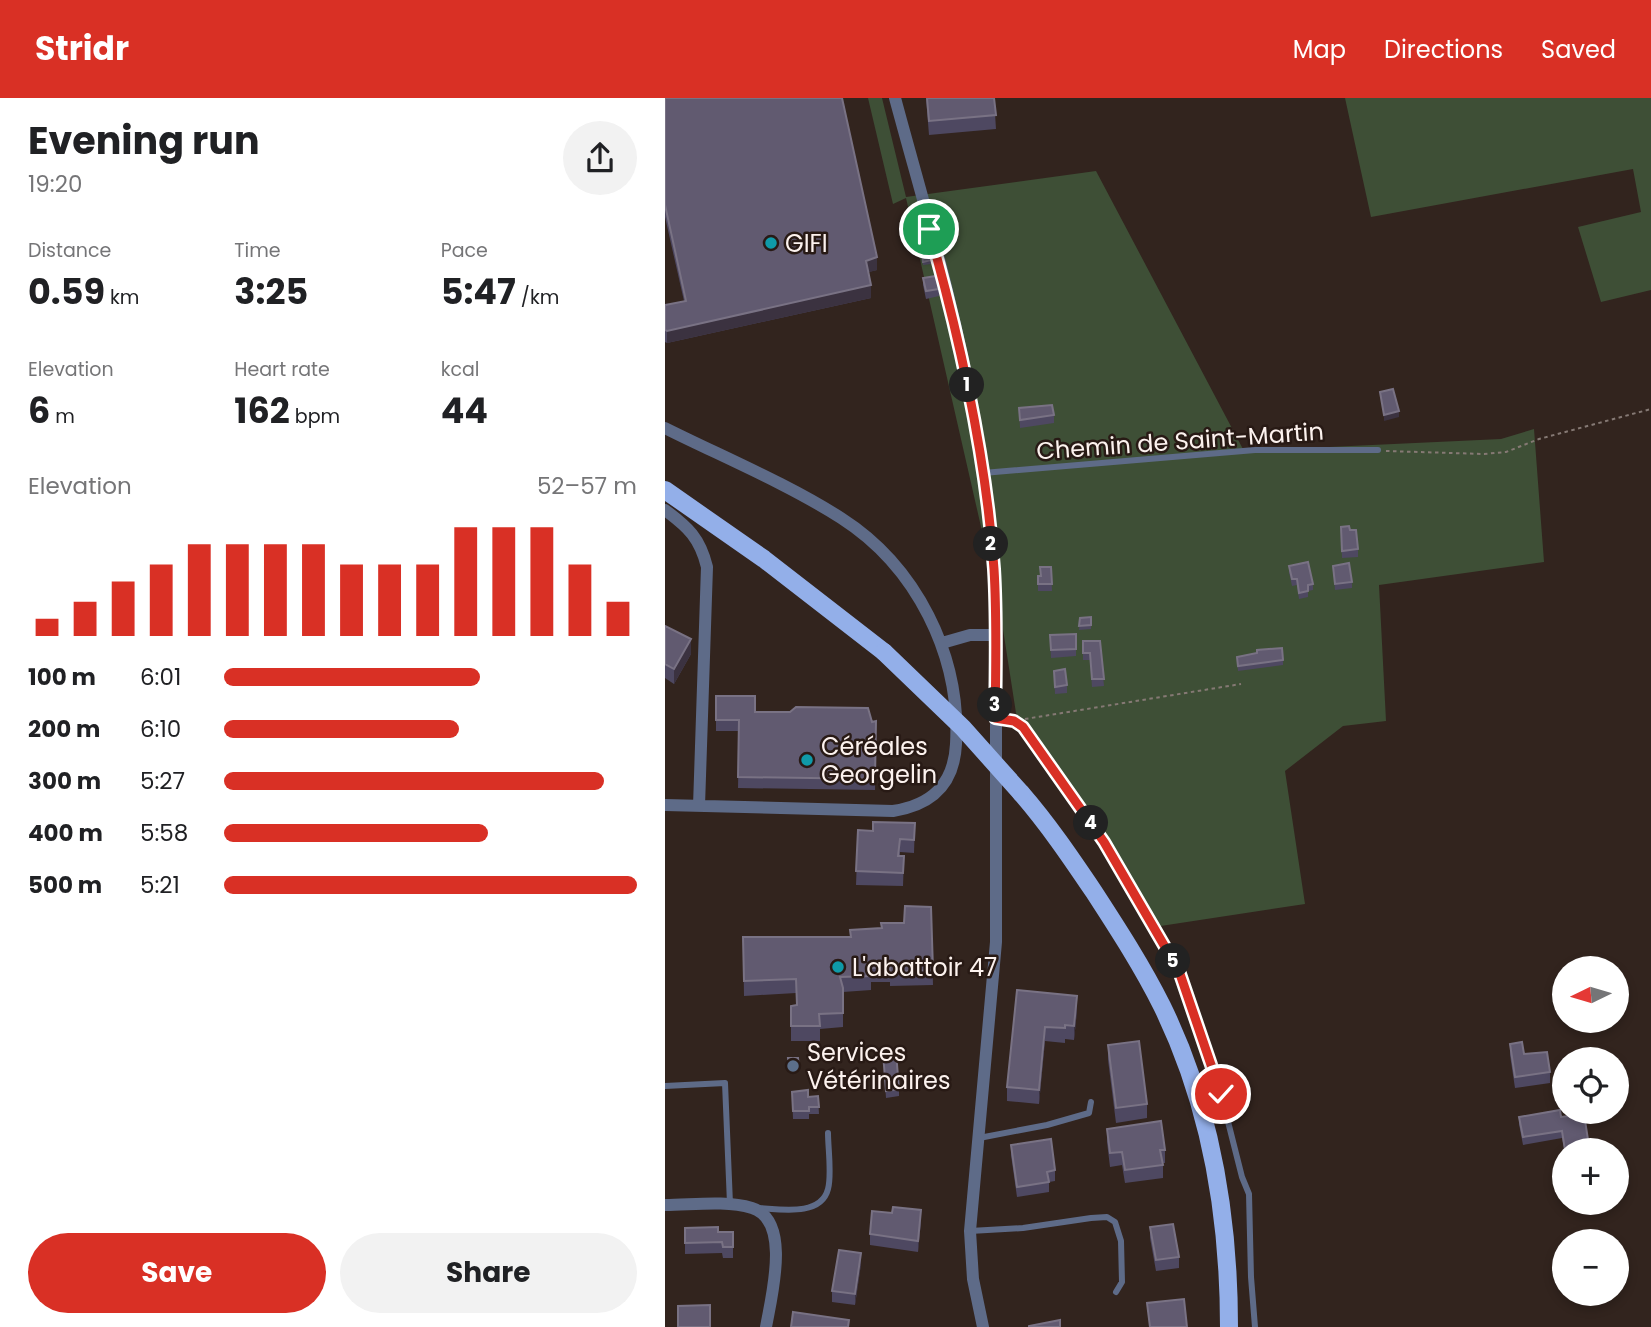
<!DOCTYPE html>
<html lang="en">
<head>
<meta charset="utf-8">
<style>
  body { margin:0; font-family:Poppins,sans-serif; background:#f2f2f2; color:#202124; height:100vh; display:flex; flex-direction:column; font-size:26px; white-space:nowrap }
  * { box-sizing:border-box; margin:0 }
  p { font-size:23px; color:#757577 }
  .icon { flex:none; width:38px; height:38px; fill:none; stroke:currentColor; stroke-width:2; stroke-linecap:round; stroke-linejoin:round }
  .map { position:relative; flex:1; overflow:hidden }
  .panel { display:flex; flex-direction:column; background:#fff; width:665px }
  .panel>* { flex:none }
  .needle { width:46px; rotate:265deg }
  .controls { position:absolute; left:887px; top:858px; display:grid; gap:14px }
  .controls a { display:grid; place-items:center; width:77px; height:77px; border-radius:50%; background:#fff; box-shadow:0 4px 10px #0003; font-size:35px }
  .pin { position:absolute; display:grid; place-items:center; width:60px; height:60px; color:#fff; margin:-30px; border:4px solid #fff; border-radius:50%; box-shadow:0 2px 7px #0007 }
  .km { position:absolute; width:35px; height:35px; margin:-18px; border-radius:50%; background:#222; color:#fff; font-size:19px; line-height:35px; text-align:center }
  .round { display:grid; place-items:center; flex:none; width:74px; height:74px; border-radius:37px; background:#f2f2f2 }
  .headline { display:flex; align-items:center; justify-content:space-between; height:119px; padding:0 28px }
  h1 { font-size:38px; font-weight:700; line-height:52px }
  .metrics { display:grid; grid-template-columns:repeat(3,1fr); gap:10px; height:119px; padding:7px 28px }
  .metrics div { display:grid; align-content:center }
  .metrics b { font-size:35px; font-weight:700 }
  .metrics small { font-size:19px; font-weight:400 }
  .metrics p { font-size:19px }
  .chart { height:196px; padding:14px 28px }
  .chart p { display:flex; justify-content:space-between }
  .chart svg { width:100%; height:126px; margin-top:7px; stroke:#d93025; stroke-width:6 }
  .action { display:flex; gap:14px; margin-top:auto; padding:14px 28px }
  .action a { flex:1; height:80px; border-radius:42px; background:#d93025; color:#fff; font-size:28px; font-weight:700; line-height:80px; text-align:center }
  .action a+a { background:#f2f2f2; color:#202124 }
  ul { padding:0 28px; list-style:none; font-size:23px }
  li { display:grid; grid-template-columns:112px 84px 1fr; align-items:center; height:52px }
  li i { height:18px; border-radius:9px; background:#d93025 }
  header { display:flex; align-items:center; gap:42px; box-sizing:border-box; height:98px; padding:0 35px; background:#d93025; color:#fff }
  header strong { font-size:33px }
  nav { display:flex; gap:38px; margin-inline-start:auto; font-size:24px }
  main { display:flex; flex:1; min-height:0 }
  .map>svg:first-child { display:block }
</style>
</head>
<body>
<header>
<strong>Stridr</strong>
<nav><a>Map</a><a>Directions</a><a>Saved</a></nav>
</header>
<main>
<section class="panel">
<div class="headline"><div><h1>Evening run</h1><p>19:20</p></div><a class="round"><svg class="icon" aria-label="share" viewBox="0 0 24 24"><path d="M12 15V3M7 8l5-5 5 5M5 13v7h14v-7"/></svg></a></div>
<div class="metrics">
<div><p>Distance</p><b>0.59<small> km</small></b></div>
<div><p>Time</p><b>3:25</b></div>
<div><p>Pace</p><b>5:47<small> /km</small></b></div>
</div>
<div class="metrics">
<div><p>Elevation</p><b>6<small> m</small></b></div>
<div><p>Heart rate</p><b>162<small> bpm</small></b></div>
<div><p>kcal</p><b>44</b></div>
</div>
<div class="chart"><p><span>Elevation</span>52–57 m</p>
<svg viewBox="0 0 160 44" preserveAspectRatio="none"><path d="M5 44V38M15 44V32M25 44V25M35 44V19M45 44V12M55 44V12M65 44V12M75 44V12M85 44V19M95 44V19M105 44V19M115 44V6M125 44V6M135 44V6M145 44V19M155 44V32"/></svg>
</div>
<ul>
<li><b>100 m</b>6:01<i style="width:62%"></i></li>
<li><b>200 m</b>6:10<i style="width:57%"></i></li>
<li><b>300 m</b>5:27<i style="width:92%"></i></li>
<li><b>400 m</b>5:58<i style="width:64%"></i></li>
<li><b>500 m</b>5:21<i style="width:100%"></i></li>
</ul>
<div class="action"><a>Save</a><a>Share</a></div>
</section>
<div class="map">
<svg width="986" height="1229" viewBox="0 0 986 1229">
  <rect width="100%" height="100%" fill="#32241e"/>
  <!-- green -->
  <path fill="#3e4f36" d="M 203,0 L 217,0 L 241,99 L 431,73 L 579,353 L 836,341 L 869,331 L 879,464 L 714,487 L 721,623 L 678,628 L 620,673 L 640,806 L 489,829 L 351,615 L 335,512 L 241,100 L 228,106 Z
    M 680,0 L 986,0 L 986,192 L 936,204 L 913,129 L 976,114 L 968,71 L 706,119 Z"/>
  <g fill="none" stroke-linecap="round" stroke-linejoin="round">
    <!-- path -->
    <path stroke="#857974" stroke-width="2" stroke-dasharray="3.5 3.5" stroke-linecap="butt" d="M 721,353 L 819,356 L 841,354 L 874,341 L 986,311
      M 360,621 L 576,586"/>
    <!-- lane -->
    <path stroke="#5e6b88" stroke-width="6" d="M 318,375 L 590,352 L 713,352
      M 332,620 L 349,623 L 358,629 L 439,744 L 514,873 L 556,996 L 577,1079 L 584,1096 L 586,1179 L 590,1229
      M 0,988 L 60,985 L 65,1106
      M 314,1040 L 382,1027 L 424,1015 L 426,1004
      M 94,1110 C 114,1111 156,1119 163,1091 C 167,1077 163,1050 163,1035
      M 305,1133 L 358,1130 L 426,1120 L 442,1119 L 450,1124 L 456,1143 L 457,1184 L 451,1194"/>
    <!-- street -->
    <path stroke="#5e6b88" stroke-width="12" d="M 230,0 C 248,67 268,134 284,201 C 308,300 325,401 331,502 L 331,844 L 305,1133 L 308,1181 L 318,1229
      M 0,330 C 56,358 123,386 176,420 C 251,468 296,557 291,646 C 289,687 266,707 228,713 L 0,707
      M 0,412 C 23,429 35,440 42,469 L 34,708
      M 277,545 L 305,537 L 330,537
      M 0,1107 C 27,1107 60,1102 87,1110 C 127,1122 106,1200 101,1229"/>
    <!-- primary -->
    <path stroke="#93afe9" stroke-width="18" d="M 0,392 L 99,461 L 219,554
      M 356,695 C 383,726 406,760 429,794 C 453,831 477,868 497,908 C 546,1008 564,1119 564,1229"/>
    <!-- primary-bridge -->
    <path stroke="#93afe9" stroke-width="18" d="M 219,554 L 298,630 L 356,695"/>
  </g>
  <!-- wall -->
  <path fill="#4e4861" d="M 0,0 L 212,172 L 203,174 L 206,200 L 2,245 L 0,244 L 0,207 L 19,203 L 0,119 Z
    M 261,0 L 329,0 L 331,31 L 264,37 Z
    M 257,155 L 266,162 L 266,166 L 258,167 Z
    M 258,180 L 274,191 L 274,198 L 261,201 L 258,187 Z
    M 354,310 L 389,317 L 389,325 L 355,330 Z
    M 676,429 L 685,432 L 693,451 L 693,459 L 677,460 Z
    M 624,468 L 648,486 L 648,492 L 643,493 L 643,499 L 634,501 L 632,487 L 627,488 L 624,474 Z
    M 668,468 L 687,484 L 687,490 L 670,492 Z
    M 386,469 L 387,493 L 373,493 L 373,478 L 375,478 Z
    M 426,519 L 426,531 L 414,532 L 415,520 Z
    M 0,528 L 26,556 L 9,586 L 0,580 Z
    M 411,536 L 411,558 L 386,560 L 385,537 Z
    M 418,543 L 435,543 L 439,588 L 427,589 L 425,562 L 418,562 Z
    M 592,555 L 618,562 L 618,567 L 573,573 L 572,559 Z
    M 389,573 L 402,587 L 402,595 L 390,596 Z
    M 51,598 L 90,614 L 125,614 L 211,623 L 210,692 L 73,690 L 74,633 L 51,633 Z
    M 250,725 L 249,755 L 235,754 L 235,758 L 239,758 L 238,788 L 191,787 L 193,732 L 208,733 Z
    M 266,809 L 268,887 L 225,888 L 225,884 L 206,884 L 206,892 L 178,894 L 178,929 L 155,931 L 155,943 L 126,943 L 126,908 L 132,907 L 131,895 L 79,898 L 78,839 L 185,839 L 216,831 L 216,825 L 239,825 Z
    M 352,892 L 412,913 L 409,942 L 400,941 L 400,945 L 380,943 L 374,1006 L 342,1003 L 342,989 Z
    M 845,946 L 885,974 L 885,985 L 850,990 L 845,957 Z
    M 443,947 L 482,1006 L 482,1020 L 451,1025 L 443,962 Z
    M 218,955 L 234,991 L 234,998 L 221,1000 Z
    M 123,960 L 133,960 L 134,972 L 124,973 Z
    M 127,994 L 143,999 L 153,998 L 154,1016 L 144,1016 L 144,1021 L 128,1021 Z
    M 854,1019 L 896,1019 L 924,1048 L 924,1052 L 900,1052 L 900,1054 L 897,1040 L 858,1047 L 854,1026 Z
    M 442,1031 L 500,1052 L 500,1065 L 498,1065 L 498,1080 L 460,1085 L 457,1067 L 445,1069 L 442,1044 Z
    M 346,1047 L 390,1072 L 390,1083 L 384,1084 L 384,1094 L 352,1099 L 346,1057 Z
    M 227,1115 L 256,1123 L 253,1154 L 205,1147 L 205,1136 Z
    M 485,1129 L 514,1159 L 514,1170 L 491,1173 L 485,1140 Z
    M 20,1130 L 53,1134 L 68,1134 L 68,1160 L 58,1160 L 57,1155 L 20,1156 Z
    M 196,1166 L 190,1207 L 167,1204 L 167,1193 Z"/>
  <!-- shaded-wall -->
  <path fill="#3b3240" d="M 212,159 L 212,172 L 201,175 L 201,163 Z
    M 206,187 L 206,200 L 2,245 L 2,233 Z
    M 734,313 L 734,319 L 719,323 L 719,317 Z
    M 26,541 L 26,556 L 9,586 L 9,571 Z
    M 412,898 L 412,913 L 409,942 L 409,928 Z
    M 380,929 L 380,943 L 374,1006 L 374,992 Z
    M 256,1112 L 256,1123 L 253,1154 L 253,1143 Z
    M 196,1155 L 196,1166 L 190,1207 L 190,1196 Z"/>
  <!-- building -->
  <path fill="#615a70" stroke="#797284" stroke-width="2" d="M 0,0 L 177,0 L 212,159 L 201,163 L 206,187 L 2,233 L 0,232 L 0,207 L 21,203 L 0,107 Z
    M 262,0 L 329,0 L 331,17 L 264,23 Z
    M 264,154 L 266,162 L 258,164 L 257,155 Z
    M 271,178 L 274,191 L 261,193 L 258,180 Z
    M 728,291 L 734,313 L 719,317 L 715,294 Z
    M 387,307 L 389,317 L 355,322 L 354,310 Z
    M 684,428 L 685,432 L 691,432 L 693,451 L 677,453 L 676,429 Z
    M 643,464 L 648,486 L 643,487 L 643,493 L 634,495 L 632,481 L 627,481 L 624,468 Z
    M 684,465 L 687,484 L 670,486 L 668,468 Z
    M 375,469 L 386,469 L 387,486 L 373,486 L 373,478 L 376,478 Z
    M 426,519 L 426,527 L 414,528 L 415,520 Z
    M 0,528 L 26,541 L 9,571 L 0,566 Z
    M 411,536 L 411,551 L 386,552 L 385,537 Z
    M 418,543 L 435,543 L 439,581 L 427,581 L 425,555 L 418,555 Z
    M 617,550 L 618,562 L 573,568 L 572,559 L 592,555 L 592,552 Z
    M 400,571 L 402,587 L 390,589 L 389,573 Z
    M 51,598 L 90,598 L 90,614 L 125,614 L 131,609 L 203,610 L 207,624 L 211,623 L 210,681 L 73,679 L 74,622 L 51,622 Z
    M 208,724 L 250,725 L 249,742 L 235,741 L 233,758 L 239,758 L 238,775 L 191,773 L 193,732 L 208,733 Z
    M 240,808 L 266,809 L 268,872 L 225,874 L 225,869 L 206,870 L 206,878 L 175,879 L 178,890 L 178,915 L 154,916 L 155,928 L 126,928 L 126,908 L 132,907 L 131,881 L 79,883 L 78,839 L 186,839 L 185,832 L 217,830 L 216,825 L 239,825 Z
    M 352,892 L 412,898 L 409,928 L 400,927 L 400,930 L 380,929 L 374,992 L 342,989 Z
    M 474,943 L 482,1006 L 451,1010 L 443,947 Z
    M 857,944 L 859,956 L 882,954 L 885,974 L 850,979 L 845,946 Z
    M 231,954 L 234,991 L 221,993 L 218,955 Z
    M 123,960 L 133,960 L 134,969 L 124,969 Z
    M 143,992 L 143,999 L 153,998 L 154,1009 L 144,1009 L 144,1013 L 128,1013 L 127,994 Z
    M 895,1012 L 896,1019 L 919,1016 L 924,1048 L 900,1052 L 897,1033 L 858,1039 L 854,1019 Z
    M 496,1023 L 500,1052 L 495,1052 L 498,1067 L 460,1072 L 457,1054 L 445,1055 L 442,1031 Z
    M 386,1041 L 390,1072 L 382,1074 L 384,1084 L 352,1089 L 346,1047 Z
    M 228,1109 L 256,1112 L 253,1143 L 205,1136 L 207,1113 L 227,1115 Z
    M 508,1126 L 514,1159 L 491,1162 L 485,1129 Z
    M 53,1129 L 53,1134 L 68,1134 L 68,1149 L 58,1149 L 57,1144 L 20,1145 L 20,1130 Z
    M 174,1152 L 196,1155 L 190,1196 L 167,1193 Z
    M 519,1201 L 522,1229 L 485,1229 L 482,1205 Z
    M 45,1207 L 45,1229 L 13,1229 L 13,1208 Z
    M 128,1214 L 184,1222 L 183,1229 L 126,1229 Z
    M 395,1222 L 395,1229 L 364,1229 L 364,1228 Z"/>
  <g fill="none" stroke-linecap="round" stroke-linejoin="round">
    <!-- route casing -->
    <g stroke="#fff" stroke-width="14">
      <path id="route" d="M 264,131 C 295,241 321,356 329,471 C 332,520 331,570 330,620 L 349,623 L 358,629 L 439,744 L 514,873 L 556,996"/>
    </g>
    <!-- route -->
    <use href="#route" stroke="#d93025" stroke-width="9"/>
  </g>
  <!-- markers -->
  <g fill="#0f9aa8" stroke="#281a15" stroke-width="2.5">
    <circle cx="106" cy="145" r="7"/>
    <circle cx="142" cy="662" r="7"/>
    <circle cx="173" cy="869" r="7"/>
  </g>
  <circle fill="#5c6f8a" stroke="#281a15" stroke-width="2.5" cx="128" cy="968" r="7"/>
  <g text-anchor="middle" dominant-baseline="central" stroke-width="5" stroke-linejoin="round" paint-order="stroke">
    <!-- poi labels -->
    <g font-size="24" fill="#fcf2ee" stroke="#281a15" text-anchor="start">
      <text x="120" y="145">GIFI</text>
      <text x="156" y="648">Céréales<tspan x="156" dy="28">Georgelin</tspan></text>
      <text x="187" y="869">L'abattoir 47</text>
      <text x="142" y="954">Services<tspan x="142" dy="28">Vétérinaires</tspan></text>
    </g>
    <!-- street labels -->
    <g font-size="24" fill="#fcf2ee" stroke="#281a15">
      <text transform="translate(515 343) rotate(-4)">Chemin de Saint-Martin</text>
    </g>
  </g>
</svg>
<div class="controls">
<a><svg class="needle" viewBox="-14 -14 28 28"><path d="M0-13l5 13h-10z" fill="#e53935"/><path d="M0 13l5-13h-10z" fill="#757577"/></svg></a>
<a><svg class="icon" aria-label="locate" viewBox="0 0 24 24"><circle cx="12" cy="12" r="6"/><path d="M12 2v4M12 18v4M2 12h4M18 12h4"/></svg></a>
<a>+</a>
<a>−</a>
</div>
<div class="pin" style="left:264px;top:131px;background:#1e9e55"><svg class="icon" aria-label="arrive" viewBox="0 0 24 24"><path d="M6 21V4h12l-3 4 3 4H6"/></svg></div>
<div class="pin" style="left:556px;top:996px;background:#d93025"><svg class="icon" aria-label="check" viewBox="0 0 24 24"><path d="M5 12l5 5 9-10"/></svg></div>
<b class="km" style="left:302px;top:287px">1</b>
<b class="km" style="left:326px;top:446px">2</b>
<b class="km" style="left:330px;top:607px">3</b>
<b class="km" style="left:426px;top:725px">4</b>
<b class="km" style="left:508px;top:863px">5</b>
</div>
</main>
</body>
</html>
